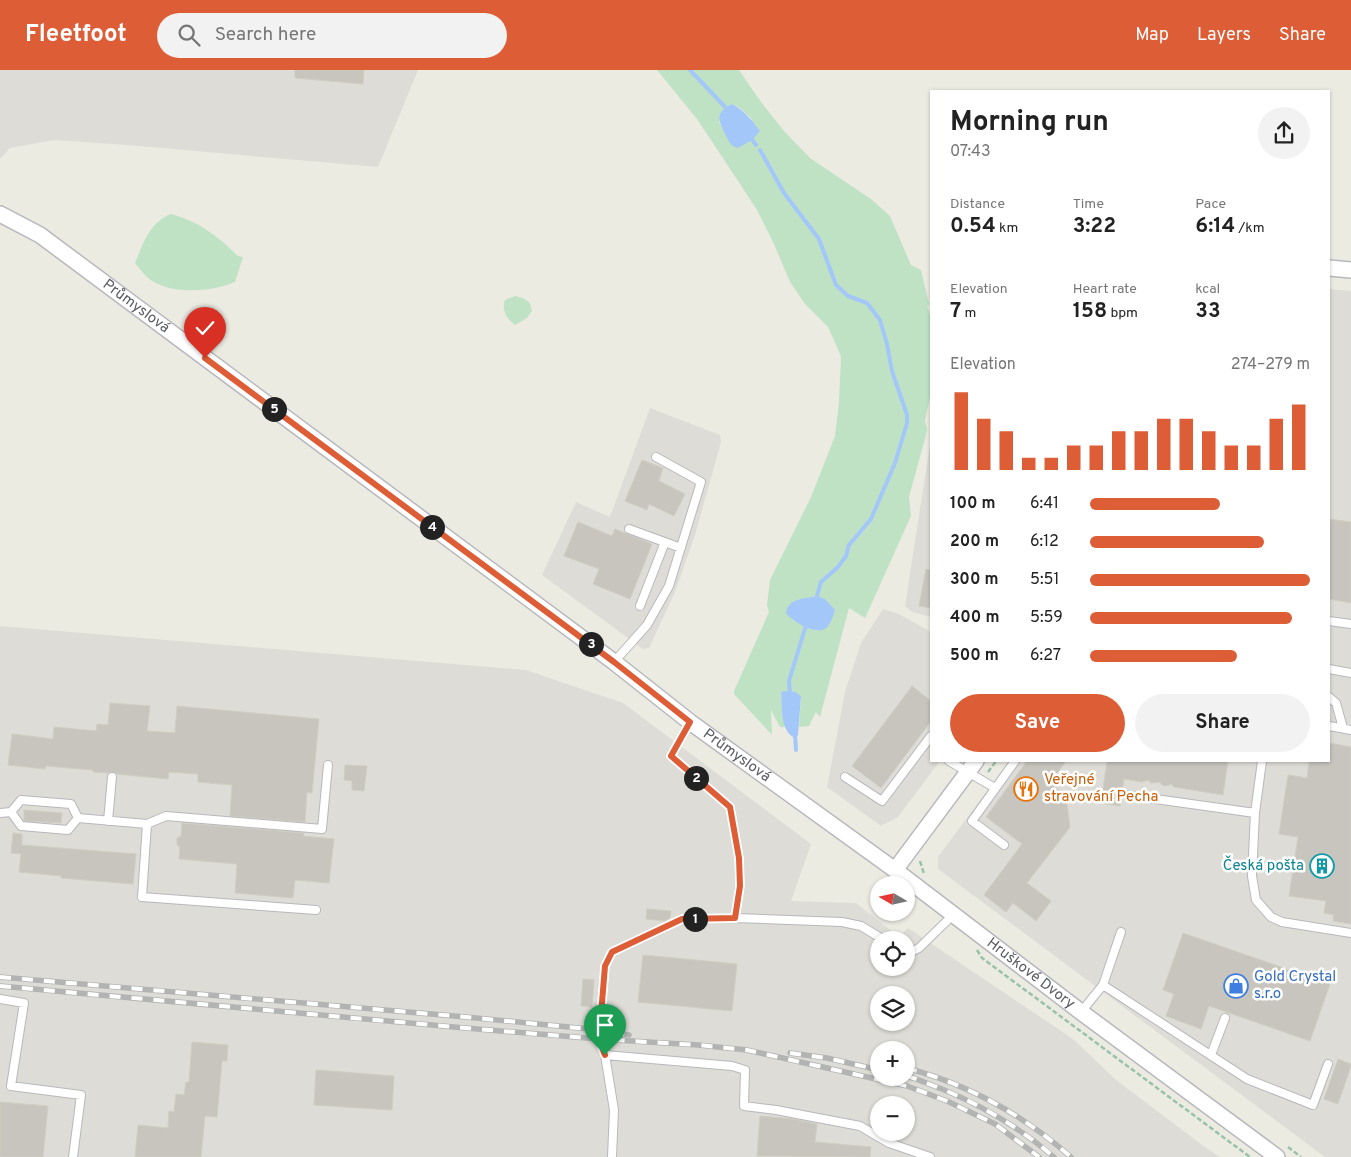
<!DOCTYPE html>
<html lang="en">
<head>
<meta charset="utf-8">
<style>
  body { margin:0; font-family:Overpass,sans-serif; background:#f2f2f2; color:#222; height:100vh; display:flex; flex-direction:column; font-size:19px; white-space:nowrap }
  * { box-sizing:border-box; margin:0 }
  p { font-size:16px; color:#767676 }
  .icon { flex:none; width:28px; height:28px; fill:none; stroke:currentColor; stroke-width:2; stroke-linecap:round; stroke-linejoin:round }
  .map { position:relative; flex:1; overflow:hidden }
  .details { position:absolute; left:930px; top:20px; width:400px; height:672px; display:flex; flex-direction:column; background:#fff; border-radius:0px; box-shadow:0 1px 4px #0004 }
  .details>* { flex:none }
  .needle { width:32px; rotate:279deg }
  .controls { position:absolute; left:870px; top:806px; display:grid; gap:10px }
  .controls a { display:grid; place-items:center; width:45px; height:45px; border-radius:50%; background:#fff; box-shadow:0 1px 4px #0004; font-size:25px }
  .pin { position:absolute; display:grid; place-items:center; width:42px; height:42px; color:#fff; margin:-51px -21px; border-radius:50% 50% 50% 0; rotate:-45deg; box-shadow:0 0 5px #0007 }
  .pin .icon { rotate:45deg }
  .km { position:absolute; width:25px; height:25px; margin:-12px; border-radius:50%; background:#222; color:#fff; font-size:14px; line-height:25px; text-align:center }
  .round { display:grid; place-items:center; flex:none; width:52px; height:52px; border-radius:26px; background:#f2f2f2 }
  .overview { display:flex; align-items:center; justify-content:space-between; height:85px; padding:0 20px }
  h1 { font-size:28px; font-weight:700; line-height:38px }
  .stats { display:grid; grid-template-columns:repeat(3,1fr); gap:8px; height:85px; padding:5px 20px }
  .stats div { display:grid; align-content:center }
  .stats b { font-size:21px; font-weight:700 }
  .stats small { font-size:14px; font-weight:400 }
  .stats p { font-size:14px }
  .chart { height:140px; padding:10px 20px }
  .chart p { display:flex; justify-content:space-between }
  .chart svg { width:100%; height:90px; margin-top:5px; stroke:#dd5d36; stroke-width:6 }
  .button { display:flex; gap:10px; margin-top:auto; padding:10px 20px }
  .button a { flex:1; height:58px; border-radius:30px; background:#dd5d36; color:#fff; font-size:20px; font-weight:700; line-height:58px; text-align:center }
  .button a+a { background:#f2f2f2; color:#222 }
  ul { padding:0 20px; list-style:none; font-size:16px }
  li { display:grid; grid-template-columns:80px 60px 1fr; align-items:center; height:38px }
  li i { height:12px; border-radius:6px; background:#dd5d36 }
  header { display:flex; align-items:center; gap:30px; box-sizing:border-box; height:70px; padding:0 25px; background:#dd5d36; color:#fff }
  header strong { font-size:24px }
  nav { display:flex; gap:28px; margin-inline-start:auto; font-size:18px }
  .search { width:350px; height:45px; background:#f2f2f2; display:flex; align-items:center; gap:12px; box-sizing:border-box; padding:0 18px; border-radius:28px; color:#767676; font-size:19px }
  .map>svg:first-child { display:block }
</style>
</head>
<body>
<header>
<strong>Fleetfoot</strong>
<div class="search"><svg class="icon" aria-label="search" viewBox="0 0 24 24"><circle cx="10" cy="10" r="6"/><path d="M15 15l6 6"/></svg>Search here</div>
<nav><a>Map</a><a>Layers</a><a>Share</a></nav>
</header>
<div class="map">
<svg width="1351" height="1087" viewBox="0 0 1351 1087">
  <rect width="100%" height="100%" fill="#ecebe2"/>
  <!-- industrial -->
  <path fill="#dddcd6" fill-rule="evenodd" d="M 0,0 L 418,0 L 378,97 L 127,75 L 54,70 L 10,78 L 0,89 Z
    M 1329,219 L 1351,221 L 1351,1087 L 1325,1087 L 938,799 L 938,787 L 1009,691 L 1329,691 Z
    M 650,338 L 720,365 L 721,372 L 695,465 L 675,522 L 649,578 L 643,579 L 542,505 L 576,432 L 610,447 Z
    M 931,368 L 931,547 L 912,542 L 905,536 Z
    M 883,539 L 899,544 L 931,562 L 931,691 L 940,691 L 898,747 L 881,756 L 827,717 L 845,622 L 861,573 Z
    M 0,556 L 526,600 L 623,633 L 811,774 L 791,831 L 856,833 L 899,867 L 908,858 L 1073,969 L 1115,1009 L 1202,1075 L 1220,1087 L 0,1087 ZM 879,870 L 906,870 L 906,898 L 879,898 ZM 879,925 L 906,925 L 906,952 L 879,952 ZM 879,980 L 906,980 L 906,1008 L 879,1008 ZM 879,1035 L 906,1035 L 906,1062 L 879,1062 Z"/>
  <!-- green -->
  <path fill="#bfe2c5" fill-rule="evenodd" d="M 657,0 L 739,0 L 761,32 L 784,61 L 810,88 L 871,129 L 890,146 L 911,195 L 921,200 L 929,234 L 927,236 L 931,248 L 931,322 L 925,351 L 927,359 L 926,365 L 909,427 L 911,446 L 866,546 L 865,548 L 849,538 L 820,647 L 816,642 L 809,656 L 799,657 L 801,626 L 781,623 L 782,645 L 786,657 L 780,657 L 771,640 L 772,665 L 734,624 L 734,621 L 769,542 L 767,535 L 770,510 L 811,427 L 835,366 L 839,332 L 841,286 L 828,257 L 805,234 L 790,212 L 774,174 L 757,140 L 740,114 L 697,49 ZM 732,34 L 740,38 L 752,49 L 731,74 L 719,52 ZM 817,526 L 817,561 L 793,550 L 797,530 Z
    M 171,144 C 198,151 218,166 238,186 L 243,187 L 235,212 C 215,221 179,224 158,214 C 148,210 141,201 135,193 C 144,172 149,153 171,144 Z
    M 515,226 C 524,228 531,230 532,241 L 527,248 L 515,255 C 507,249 501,240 505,230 Z"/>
  <!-- water -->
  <path fill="#a4c7f9" d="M 732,34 C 744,40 752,50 760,61 L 752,70 L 738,78 C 730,76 729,71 725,64 C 718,50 715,42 732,34 Z
    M 817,526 L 825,529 L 835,540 C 833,546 831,554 826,558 C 816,566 792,551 786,543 C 789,527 805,529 817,526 Z
    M 783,621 L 795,622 L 801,626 L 798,665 L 795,668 C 780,661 782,637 781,623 Z"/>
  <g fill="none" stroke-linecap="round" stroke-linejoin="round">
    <!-- stream -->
    <path stroke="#a4c7f9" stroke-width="4" d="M 690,0 L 728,40
      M 750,67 L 756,75
      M 760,80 L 784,123 L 819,169 L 836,215 L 848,226 L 867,233 L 880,250 L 887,274 L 892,301 L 907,345 L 907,353 L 895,393 L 871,449 L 849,475 L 846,486 L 838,497 L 821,512 L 816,529
      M 790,624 L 789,611 L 807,552
      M 795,664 L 796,680"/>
  </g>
  <!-- building -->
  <path fill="#c7c5be" stroke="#d0cec0" d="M 295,0 L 364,0 L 363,14 L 295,8 Z
    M 642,390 L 663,398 L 659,411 L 685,424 L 674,446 L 649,434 L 647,440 L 625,431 Z
    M 1329,449 L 1351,452 L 1351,533 L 1329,529 Z
    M 578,452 L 612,466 L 615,459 L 652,474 L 630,529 L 593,514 L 599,499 L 564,486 Z
    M 926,499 L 931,500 L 931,538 L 919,536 Z
    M 912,616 L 931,631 L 931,651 L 881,718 L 852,696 Z
    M 110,633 L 150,636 L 147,661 L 175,663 L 177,636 L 319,649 L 312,723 L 307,722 L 305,752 L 230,746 L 232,715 L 198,712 L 198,704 L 169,702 L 168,709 L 117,704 L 113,702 L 108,703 L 93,702 L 93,700 L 46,696 L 45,699 L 8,695 L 12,664 L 53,669 L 54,657 L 96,661 L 97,654 L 108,655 Z
    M 1329,673 L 1351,677 L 1351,854 L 1333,851 L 1334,845 L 1324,843 L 1326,831 L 1289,826 L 1298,767 L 1279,764 L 1288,705 L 1307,708 L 1309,691 L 1329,691 Z
    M 1027,691 L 1066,691 L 1050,713 L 1071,729 L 1067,734 L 1070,757 L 1027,813 L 1051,831 L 1036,851 L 1013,833 L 1006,842 L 984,825 L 1022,774 L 986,747 Z
    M 1107,691 L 1228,691 L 1223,725 L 1174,717 L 1171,714 L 1166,716 L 1162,715 L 1160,712 L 1151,713 L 1148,710 L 1142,712 L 1124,709 L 1120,736 L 1101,733 Z
    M 345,695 L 367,696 L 364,721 L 352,720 L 352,711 L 344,710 Z
    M 24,740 L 62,743 L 61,753 L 24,751 Z
    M 182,753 L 304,763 L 303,766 L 334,769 L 329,813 L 295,810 L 293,828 L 235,823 L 237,794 L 179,789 L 180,777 L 177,775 L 177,768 L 181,766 Z
    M 13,763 L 22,764 L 22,775 L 136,784 L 133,814 L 61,808 L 61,806 L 19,802 L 21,784 L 11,783 Z
    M 647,839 L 671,841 L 670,848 L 665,851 L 646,849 Z
    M 1183,863 L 1330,914 L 1310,971 L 1209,936 L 1201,959 L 1166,946 L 1174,924 L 1163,920 Z
    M 643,885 L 737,894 L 732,941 L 638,932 Z
    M 583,909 L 594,910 L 592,937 L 581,936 Z
    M 192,972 L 228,975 L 227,991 L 222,991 L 217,1047 L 205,1046 L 201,1087 L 135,1087 L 138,1055 L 168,1058 L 169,1041 L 174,1042 L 176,1024 L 184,1025 L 186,1012 L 189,1012 Z
    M 1338,989 L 1351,994 L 1351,996 L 1338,1034 L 1324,1029 Z
    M 316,1000 L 394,1006 L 392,1040 L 314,1035 Z
    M 0,1032 L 48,1036 L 43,1087 L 0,1087 Z
    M 760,1046 L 793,1049 L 817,1054 L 815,1072 L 871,1077 L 870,1087 L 757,1086 Z"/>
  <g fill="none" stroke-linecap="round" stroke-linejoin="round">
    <!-- service casing -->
    <g stroke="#b7b8bd" stroke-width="10">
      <path id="service" d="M 629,459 L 681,478
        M 640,536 L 665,472
        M 1329,551 L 1351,554
        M 614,592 L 647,555 L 669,516 L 701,412 L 656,387
        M 1329,599 L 1351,603
        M 1329,627 L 1336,633 L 1343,658
        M 690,652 L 671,686 L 730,737 L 739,788 L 740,816 L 735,848
        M 1329,656 L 1351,660
        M 949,691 L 995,718
        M 1262,691 L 1255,743 L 1252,806 L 1256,830 L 1271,847 L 1282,852 L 1351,863
        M 845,707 L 882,731 L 931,666
        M 1127,725 L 1255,743
        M 11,742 L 21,756 L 68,760 L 78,748 L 147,754 L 166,746 L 322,759 L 328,695
        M 0,743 L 11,742 L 21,730 L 71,734 L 78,748
        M 108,751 L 112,707
        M 147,754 L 142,827 L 316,840
        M 1004,775 L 972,751 L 1015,691
        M 906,880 L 913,881 L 919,878 L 953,845
        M 1103,915 L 1121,862
        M 0,929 L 24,933 L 11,1016 L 81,1025 L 73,1087
        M 1081,942 L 1103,915 L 1247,1009 L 1313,1035 L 1328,994
        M 605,985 L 732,996 L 745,1000 L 744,1036 L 776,1040 L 860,1056 L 889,1073 L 930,1087
        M 1211,985 L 1225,948
        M 612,1087 L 614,1040 L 605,985 L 599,969 L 605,896 L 612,882 L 682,849 L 735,848 L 842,852 L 861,856 L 884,870"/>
    </g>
    <!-- minor casing -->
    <g stroke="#b7b8bd" stroke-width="18">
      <g id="minor">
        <path id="s1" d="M 0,144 L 40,165 L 614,592 L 690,652 L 895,800 L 1081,942 L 1277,1087"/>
        <path d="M 1329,198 L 1351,200"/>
        <path d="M 895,800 L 976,691"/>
      </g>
    </g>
    <!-- path -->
    <path stroke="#99c2ab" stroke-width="2.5" stroke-dasharray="5 2.5" stroke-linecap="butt" d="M 988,702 L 996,691
      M 920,791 L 924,804
      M 977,880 L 982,888 L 1250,1087
      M 1288,1077 L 1301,1087"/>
    <!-- service -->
    <use href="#service" stroke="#fff" stroke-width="8"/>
    <!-- minor -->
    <use href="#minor" stroke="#fff" stroke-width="15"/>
    <!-- rail casing -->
    <g stroke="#b2b3b3" stroke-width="5.5">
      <path id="rail" d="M 0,907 L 466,947 L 599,960 L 629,965
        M 0,916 L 465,958 L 599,969 L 698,975 L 747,980 L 907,1016 L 947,1031 L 995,1054 L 1039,1087
        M 790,983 L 827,988 L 879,1000
        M 906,998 C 968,1014 1023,1045 1071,1087
        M 906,1006 C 919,1009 930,1015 942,1019 C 983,1036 1020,1058 1054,1087"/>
    </g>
    <!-- rail -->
    <use href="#rail" stroke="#fff" stroke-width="4" stroke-dasharray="11" stroke-linecap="butt"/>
  </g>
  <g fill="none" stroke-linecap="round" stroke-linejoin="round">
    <!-- route casing -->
    <g stroke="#fff" stroke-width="10">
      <path id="route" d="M 205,288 L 614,592 L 690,652 L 671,686 L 730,737 L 739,788 L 740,816 L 735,848 L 682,849 L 612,882 L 605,896 L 599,969 L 605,985"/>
    </g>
    <!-- route -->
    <use href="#route" stroke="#dd5d36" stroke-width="6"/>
  </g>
  <!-- icons -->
  <defs>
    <g id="restaurant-ring" transform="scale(1.25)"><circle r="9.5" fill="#fff" stroke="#e8710a" stroke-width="1.5"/><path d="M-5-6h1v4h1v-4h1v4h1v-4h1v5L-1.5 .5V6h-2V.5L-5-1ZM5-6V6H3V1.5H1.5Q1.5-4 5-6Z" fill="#e8710a"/></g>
    <g id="building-ring" transform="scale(1.25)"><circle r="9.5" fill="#fff" stroke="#0f9aa8" stroke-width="1.5"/><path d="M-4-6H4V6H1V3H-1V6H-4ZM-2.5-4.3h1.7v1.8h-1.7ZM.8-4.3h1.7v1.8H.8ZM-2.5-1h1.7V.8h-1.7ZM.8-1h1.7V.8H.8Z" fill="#0f9aa8"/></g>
    <g id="shop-ring" transform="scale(1.25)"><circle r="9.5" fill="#fff" stroke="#3f7fe0" stroke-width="1.5"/><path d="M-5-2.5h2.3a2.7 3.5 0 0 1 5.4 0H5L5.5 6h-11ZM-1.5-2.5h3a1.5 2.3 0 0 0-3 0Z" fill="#3f7fe0"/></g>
  </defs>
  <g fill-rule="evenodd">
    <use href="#restaurant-ring" x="1026" y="719"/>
    <use href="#building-ring" x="1322" y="796"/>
    <use href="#shop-ring" x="1236" y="916"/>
  </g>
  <g text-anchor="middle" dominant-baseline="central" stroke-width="5" stroke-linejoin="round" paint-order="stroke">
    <!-- street labels -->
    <g font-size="15" fill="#5a5c61" stroke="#fff">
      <text stroke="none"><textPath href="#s1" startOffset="165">Průmyslová</textPath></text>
      <text stroke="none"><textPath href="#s1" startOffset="915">Průmyslová</textPath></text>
      <text stroke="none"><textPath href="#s1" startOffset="1281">Hruškové Dvory</textPath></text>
    </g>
    <!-- food labels -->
    <g font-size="15" fill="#c56008" stroke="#fff" text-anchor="start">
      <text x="1044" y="710">Veřejné<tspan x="1044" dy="17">stravování Pecha</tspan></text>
    </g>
    <!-- culture labels -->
    <g font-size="15" fill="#0d838f" stroke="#fff" text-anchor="end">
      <text x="1304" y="796">Česká pošta</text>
    </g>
    <!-- shop labels -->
    <g font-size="15" fill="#366cbe" stroke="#fff" text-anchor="start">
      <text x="1254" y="907">Gold Crystal<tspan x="1254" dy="17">s.r.o</tspan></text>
    </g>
  </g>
</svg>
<div class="controls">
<a><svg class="needle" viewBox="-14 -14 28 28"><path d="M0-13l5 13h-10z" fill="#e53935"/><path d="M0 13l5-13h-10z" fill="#767676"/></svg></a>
<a><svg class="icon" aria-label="locate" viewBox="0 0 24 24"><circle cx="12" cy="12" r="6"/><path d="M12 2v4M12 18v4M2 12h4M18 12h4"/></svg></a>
<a><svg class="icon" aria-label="layers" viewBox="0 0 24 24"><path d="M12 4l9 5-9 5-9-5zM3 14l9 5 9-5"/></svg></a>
<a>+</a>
<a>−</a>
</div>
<div class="pin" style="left:605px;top:985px;background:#1e9e55"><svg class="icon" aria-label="arrive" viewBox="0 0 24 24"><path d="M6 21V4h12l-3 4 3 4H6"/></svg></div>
<div class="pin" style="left:205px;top:288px;background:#d93025"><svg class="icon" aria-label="check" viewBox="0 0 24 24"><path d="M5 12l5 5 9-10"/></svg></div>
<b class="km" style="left:695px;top:849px">1</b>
<b class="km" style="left:696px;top:708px">2</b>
<b class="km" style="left:591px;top:574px">3</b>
<b class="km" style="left:432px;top:457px">4</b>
<b class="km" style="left:274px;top:339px">5</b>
<section class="details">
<div class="overview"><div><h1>Morning run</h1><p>07:43</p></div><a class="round"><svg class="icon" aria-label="share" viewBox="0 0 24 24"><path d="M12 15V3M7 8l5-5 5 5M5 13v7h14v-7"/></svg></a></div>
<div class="stats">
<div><p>Distance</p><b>0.54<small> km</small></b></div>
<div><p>Time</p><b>3:22</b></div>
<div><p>Pace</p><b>6:14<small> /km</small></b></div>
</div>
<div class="stats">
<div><p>Elevation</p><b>7<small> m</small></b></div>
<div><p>Heart rate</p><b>158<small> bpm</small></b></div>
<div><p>kcal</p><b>33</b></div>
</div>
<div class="chart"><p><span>Elevation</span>274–279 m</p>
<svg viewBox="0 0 160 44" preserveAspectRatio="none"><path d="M5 44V6M15 44V19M25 44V25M35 44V38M45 44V38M55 44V32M65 44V32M75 44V25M85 44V25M95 44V19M105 44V19M115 44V25M125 44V32M135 44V32M145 44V19M155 44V12"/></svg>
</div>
<ul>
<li><b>100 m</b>6:41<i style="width:59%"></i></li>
<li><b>200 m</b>6:12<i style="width:79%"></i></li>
<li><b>300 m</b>5:51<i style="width:100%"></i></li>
<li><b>400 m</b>5:59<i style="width:92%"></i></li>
<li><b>500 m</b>6:27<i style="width:67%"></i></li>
</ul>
<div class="button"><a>Save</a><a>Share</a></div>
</section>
</div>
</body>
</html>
